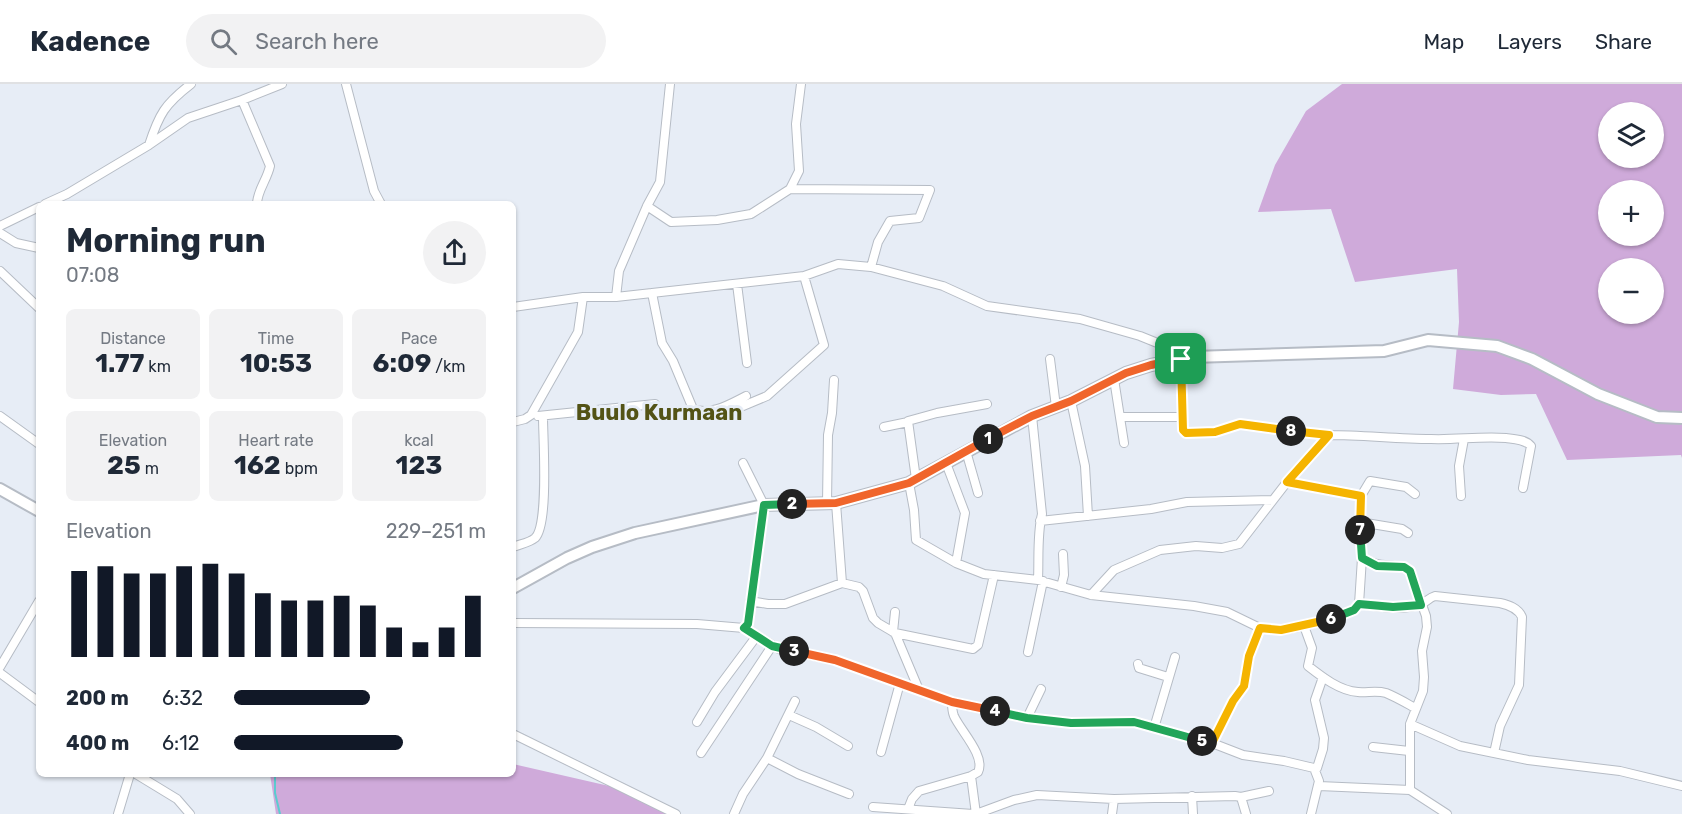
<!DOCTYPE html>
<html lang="en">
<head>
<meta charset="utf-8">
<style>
  body { margin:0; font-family:Rubik,sans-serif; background:#f2f2f3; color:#1f2937; height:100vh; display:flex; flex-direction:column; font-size:22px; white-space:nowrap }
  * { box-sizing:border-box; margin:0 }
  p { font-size:20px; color:#747a83 }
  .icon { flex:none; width:33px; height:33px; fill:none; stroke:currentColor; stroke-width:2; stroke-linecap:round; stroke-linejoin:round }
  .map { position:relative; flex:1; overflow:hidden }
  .sheet { position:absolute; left:36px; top:117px; width:480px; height:576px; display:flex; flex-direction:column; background:#fff; border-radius:9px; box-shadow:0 2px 4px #0004 }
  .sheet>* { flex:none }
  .fabs { position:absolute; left:1598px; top:18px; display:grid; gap:12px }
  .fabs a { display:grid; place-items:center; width:66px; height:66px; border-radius:50%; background:#fff; box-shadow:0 2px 4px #0004; font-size:30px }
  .pin { position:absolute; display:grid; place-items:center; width:51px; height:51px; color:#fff; margin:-26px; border-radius:12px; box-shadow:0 3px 9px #0006 }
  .km { position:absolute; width:30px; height:30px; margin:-15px; border-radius:50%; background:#222; color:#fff; font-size:16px; line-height:30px; text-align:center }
  .round { display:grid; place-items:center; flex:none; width:63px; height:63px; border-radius:32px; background:#f2f2f3 }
  .headline { display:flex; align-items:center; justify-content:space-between; height:102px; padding:0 30px }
  h1 { font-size:33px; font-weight:700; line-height:45px }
  .stats { display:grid; grid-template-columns:repeat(3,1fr); gap:9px; height:102px; padding:6px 30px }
  .stats div { display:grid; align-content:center; border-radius:9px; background:#f2f2f3; text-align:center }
  .stats b { font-size:26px; font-weight:700 }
  .stats small { font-size:16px; font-weight:400 }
  .stats p { font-size:16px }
  .chart { height:168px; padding:12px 30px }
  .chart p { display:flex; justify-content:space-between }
  .chart svg { width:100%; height:108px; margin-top:6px; stroke:#111827; stroke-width:6 }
  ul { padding:0 30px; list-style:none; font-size:20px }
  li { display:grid; grid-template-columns:96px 72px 1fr; align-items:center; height:45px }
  li i { height:15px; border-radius:8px; background:#111827 }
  header { display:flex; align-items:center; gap:36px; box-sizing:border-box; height:84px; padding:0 30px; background:#fff; border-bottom:2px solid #e0e1e3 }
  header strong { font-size:28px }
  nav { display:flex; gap:33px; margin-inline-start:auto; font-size:21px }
  .search { width:420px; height:54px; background:#f2f2f3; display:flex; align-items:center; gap:15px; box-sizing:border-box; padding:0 21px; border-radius:33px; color:#747a83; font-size:22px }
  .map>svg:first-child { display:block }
</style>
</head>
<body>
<header>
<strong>Kadence</strong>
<div class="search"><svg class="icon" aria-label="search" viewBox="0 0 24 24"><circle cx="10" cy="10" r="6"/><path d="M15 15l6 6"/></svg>Search here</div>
<nav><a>Map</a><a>Layers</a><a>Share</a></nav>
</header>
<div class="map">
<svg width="1682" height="730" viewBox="0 0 1682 730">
  <rect width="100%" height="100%" fill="#e7edf6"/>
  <!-- green -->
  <path fill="#cfaada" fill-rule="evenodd" d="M 1342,0 L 1682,0 L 1682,374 L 1681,371 L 1567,376 L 1536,310 L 1501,311 L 1453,305 L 1459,238 L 1457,185 L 1355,198 L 1331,125 L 1258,128 L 1275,81 L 1306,27 ZM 1608,28 L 1653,28 L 1653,74 L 1608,74 ZM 1608,106 L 1653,106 L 1653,152 L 1608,152 ZM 1608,184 L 1653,184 L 1653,230 L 1608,230 Z
    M 513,680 L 631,707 L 671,730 L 276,730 L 270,690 L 513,690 Z"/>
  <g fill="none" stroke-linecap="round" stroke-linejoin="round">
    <!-- stream -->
    <path stroke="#5ccbcf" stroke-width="2" d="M 275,690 L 275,709 L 280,730"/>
    <!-- street casing -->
    <g stroke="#b6bcc5" stroke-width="10">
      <path id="street" d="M 346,0 L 374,107 L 381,120
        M 242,16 L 270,82 C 267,96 257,107 257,120
        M 149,61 C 159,30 165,20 191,0
        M 790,105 L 799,87 L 796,40 L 801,0
        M 45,120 L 67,110 L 149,61 L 188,34 L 242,16 L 282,0
        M 647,122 L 671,138 L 717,136 L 751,130 L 790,105 L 930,106 L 919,134 L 890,137 L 878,158 L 871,183
        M 0,142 L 39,123
        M 0,149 L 16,159 L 39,164
        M 0,187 L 39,224
        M 737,200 L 747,279
        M 652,209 L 662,259 L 673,277 L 693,325 C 711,332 730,320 746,312
        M 616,213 L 619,187 L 647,122 L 660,98 L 670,0
        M 513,223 L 583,213 L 616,213 L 804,192 L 838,180 L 871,183 L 943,202 L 987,222 L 1080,235 L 1140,252 L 1192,273
        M 1050,275 L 1056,323
        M 1114,295 L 1124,359
        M 1071,317 L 1085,382 L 1088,432
        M 724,330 L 767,312 L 824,261 L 804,192
        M 0,332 L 39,360
        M 538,332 L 655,320
        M 1032,332 L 1042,430 C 1037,450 1039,474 1038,496
        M 1121,333 L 1183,333
        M 513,338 L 525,335 L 531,331 L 578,248 L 583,213
        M 884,343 L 908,338
        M 1329,351 C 1363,351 1397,355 1431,355 C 1456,356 1481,352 1506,354 C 1514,355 1525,355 1531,362 L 1523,404
        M 966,367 L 978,409
        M 946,379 L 965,429 L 956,479
        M 916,395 L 908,337 L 937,329 L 987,320
        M 909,399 L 914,426 L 916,456 L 956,479 L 984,490 L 1038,496 L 1091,511 L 1194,522 L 1227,528 L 1260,544 L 1281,546 L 1304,542 L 1333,534 L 1354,526 L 1359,520 L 1362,474 L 1360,438 L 1361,412 L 1287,398
        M 1361,412 L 1370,397 L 1406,403 L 1415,410
        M 1461,412 L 1459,382 L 1464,355
        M 827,419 L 828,351 L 832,329 L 834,296
        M 836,419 L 842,499
        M 1040,437 L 1151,425 L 1187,418 L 1272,416
        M 1360,438 L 1402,445 L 1408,449
        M 513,463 C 520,460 529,459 535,454 C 549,441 543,354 543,333
        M 1362,474 C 1380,485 1396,478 1410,487 L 1426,532 L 1427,543 L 1422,567 L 1424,593 L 1423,607 L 1410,640
        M 1061,503 L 1064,491 L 1063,470
        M 1091,511 L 1114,486 L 1160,466 L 1196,462 L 1222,464 L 1239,460 L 1287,398 L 1329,351 L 1240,340 L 1215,348 L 1186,349 L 1183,347 L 1181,275
        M 750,517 L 768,520 L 785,520 L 842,499 L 859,503 L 863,507 L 873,534 L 878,539 L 895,549 L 919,606
        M 1359,520 C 1378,522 1400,527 1418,521 C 1425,520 1428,514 1435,512 L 1500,519 C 1509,521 1518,524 1522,533 L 1519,601 L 1500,642 L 1494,669
        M 513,539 L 697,540 L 744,544 L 748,540 L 764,421 L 743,379
        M 1304,542 L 1312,564 L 1308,582 C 1322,593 1340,607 1358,608 C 1367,609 1376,606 1386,609 C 1396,613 1406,619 1415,624
        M 744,544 L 779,565 L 835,576 L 952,618 L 1027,634 L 1071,639 L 1134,638 L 1212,659 L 1243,671 L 1284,677 L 1314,684 L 1317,684 L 1323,665 L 1324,654 L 1315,616 L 1323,593
        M 893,548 L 895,528
        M 895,549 L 973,565 L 978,561 L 994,491
        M 1028,568 L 1043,497
        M 1138,580 L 1139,584 L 1168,593
        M 0,583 L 39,517
        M 0,589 L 39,618
        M 952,618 C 952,623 952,627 954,632 C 960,646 986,672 978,688 L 971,692 L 976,730
        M 789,631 L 816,643 L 848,662
        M 1027,634 L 1041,605
        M 697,638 L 715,608 L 756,553
        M 1154,644 L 1175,573
        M 513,650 L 676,730
        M 1212,659 L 1233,617 L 1244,602 L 1249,572 L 1260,544
        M 1373,663 L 1409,667
        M 881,668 L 900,599
        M 701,669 L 772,562
        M 767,674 L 798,690 L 849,710
        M 136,690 L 177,715 L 190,730
        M 1319,702 L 1410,706 L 1447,730
        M 1410,706 L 1410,640 L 1460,662 L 1528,676 L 1620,687 L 1682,702
        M 1192,712 L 1193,730
        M 1241,713 L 1269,707
        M 873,723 L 973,730
        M 908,725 L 912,715 L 919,707 L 971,692
        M 118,730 L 130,690
        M 734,730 L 743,710 L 767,674 L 795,617
        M 976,730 L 1014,716 L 1037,711 L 1114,715 L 1235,712 L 1241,713 L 1246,730
        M 1112,730 L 1114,715
        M 1311,730 L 1319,697 L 1314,684"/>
    </g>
    <!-- secondary casing -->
    <g stroke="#b6bcc5" stroke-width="14">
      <path id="secondary" d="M 0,405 L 39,427
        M 513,504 L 567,474 L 592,463 L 635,449 L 764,421 L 836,419 L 909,399 L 1032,332 L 1071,317 L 1126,289 L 1151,281 L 1193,273 L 1384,267 L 1428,256 L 1497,262 L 1532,275 L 1598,310 L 1657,333 L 1682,334"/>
    </g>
    <!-- street -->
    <use href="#street" stroke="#fff" stroke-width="8"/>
    <!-- secondary -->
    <use href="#secondary" stroke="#fff" stroke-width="10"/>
  </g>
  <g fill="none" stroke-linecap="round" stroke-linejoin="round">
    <!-- split-1 casing -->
    <g stroke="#fff" stroke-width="12">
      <path id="split-1" d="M 988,355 L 1032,332 L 1071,317 L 1126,289 L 1151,281 L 1181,275"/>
    </g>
    <!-- split-2 casing -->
    <g stroke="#fff" stroke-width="12">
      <path id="split-2" d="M 792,420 L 836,419 L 909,399 L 988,355"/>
    </g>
    <!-- split-3 casing -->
    <g stroke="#fff" stroke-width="12">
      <path id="split-3" d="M 792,420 L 764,421 L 748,540 L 744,544 L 772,562 L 794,567"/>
    </g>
    <!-- split-4 casing -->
    <g stroke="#fff" stroke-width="12">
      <path id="split-4" d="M 794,567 L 835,576 L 952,618 L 995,627"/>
    </g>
    <!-- split-5 casing -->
    <g stroke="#fff" stroke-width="12">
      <path id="split-5" d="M 995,627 L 1027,634 L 1071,639 L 1134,638 L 1202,657"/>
    </g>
    <!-- split-6 casing -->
    <g stroke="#fff" stroke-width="12">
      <path id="split-6" d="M 1202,657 L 1212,659 L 1233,617 L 1244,602 L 1249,572 L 1260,544 L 1281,546 L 1331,535"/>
    </g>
    <!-- split-7 casing -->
    <g stroke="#fff" stroke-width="12">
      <path id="split-7" d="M 1331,535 L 1354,526 L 1359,520 L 1393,523 L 1421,521 L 1410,487 L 1404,483 L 1377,482 L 1362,474 L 1360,446"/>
    </g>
    <!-- split-8 casing -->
    <g stroke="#fff" stroke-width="12">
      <path id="split-8" d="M 1291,347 L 1329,351 L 1287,398 L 1361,412 L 1360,446"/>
    </g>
    <!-- split-9 casing -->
    <g stroke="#fff" stroke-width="12">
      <path id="split-9" d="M 1181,275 L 1183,346 L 1186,349 L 1215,348 L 1240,340 L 1291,347"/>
    </g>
    <!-- split-1 -->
    <use href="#split-1" stroke="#f0652b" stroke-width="8"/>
    <!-- split-2 -->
    <use href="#split-2" stroke="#f0652b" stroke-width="8"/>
    <!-- split-3 -->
    <use href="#split-3" stroke="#22a559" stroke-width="8"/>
    <!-- split-4 -->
    <use href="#split-4" stroke="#f0652b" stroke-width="8"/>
    <!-- split-5 -->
    <use href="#split-5" stroke="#22a559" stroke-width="8"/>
    <!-- split-6 -->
    <use href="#split-6" stroke="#f5b400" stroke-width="8"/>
    <!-- split-7 -->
    <use href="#split-7" stroke="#22a559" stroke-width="8"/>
    <!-- split-8 -->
    <use href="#split-8" stroke="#f5b400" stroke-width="8"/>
    <!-- split-9 -->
    <use href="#split-9" stroke="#f5b400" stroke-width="8"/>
  </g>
  <g text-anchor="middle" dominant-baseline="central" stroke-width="6" stroke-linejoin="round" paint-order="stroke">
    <!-- district labels -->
    <g font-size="22" font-weight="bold" fill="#535316" stroke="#e7edf6">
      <text x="659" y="328">Buulo Kurmaan</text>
    </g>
  </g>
</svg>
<div class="fabs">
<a><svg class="icon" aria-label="layers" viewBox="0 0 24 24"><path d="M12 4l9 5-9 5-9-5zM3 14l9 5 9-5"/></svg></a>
<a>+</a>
<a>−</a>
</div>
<div class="pin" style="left:1181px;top:275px;background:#1e9e55"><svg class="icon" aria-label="arrive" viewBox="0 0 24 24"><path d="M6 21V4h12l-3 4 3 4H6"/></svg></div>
<b class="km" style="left:988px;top:355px">1</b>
<b class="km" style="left:792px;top:420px">2</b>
<b class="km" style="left:794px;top:567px">3</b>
<b class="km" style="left:995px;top:627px">4</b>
<b class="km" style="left:1202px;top:657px">5</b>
<b class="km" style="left:1331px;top:535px">6</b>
<b class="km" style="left:1360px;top:446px">7</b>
<b class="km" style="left:1291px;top:347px">8</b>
<section class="sheet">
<div class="headline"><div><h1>Morning run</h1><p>07:08</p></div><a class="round"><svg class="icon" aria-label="share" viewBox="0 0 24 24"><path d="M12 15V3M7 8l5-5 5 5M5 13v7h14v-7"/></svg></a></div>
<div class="stats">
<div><p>Distance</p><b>1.77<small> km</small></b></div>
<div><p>Time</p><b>10:53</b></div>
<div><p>Pace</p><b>6:09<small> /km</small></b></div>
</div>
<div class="stats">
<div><p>Elevation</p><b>25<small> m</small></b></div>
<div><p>Heart rate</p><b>162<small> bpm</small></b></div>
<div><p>kcal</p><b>123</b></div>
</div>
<div class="chart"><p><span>Elevation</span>229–251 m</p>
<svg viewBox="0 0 160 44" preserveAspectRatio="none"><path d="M5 44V9M15 44V7M25 44V10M35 44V10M45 44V7M55 44V6M65 44V10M75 44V18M85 44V21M95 44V21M105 44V19M115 44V23M125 44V32M135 44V38M145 44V32M155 44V19"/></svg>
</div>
<ul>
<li><b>200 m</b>6:32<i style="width:54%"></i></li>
<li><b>400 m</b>6:12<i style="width:67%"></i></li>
</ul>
</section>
</div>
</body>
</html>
